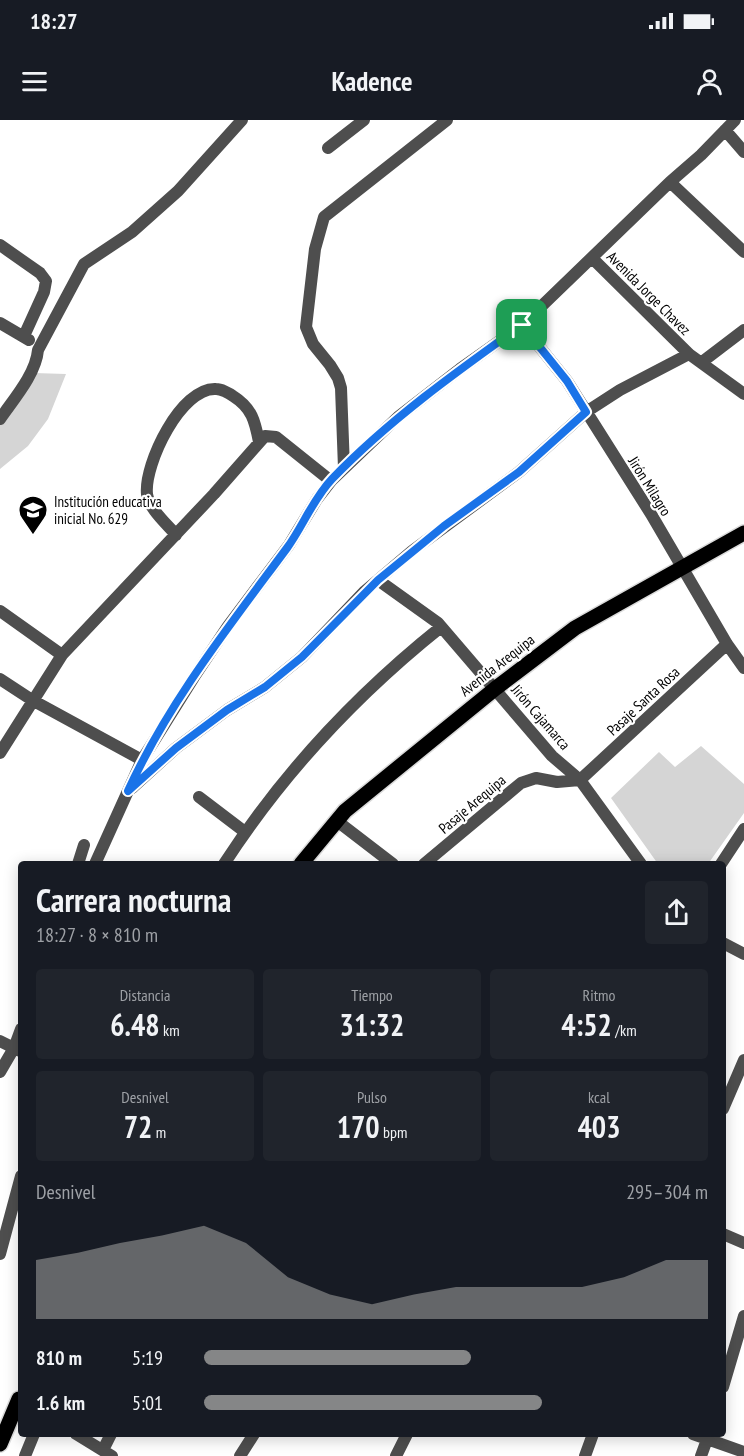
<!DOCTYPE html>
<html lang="es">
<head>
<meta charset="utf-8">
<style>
  body { margin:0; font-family:"PT Sans Narrow",sans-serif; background:#20242c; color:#f1f3f6; height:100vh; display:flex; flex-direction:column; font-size:22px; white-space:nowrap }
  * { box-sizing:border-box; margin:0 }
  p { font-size:20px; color:#9ea1a6 }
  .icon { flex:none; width:33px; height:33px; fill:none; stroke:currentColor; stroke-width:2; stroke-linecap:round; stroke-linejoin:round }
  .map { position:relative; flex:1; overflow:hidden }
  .drawer { position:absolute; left:18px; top:741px; width:708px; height:576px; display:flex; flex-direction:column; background:#171b24; border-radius:6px; box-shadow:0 3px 15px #0003 }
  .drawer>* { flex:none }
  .pin { position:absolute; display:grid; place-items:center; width:51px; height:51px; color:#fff; margin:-26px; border-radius:12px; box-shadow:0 3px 9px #0006 }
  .round { display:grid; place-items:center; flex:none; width:63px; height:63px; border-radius:6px; background:#20242c }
  .summary { display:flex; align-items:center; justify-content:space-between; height:102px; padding:0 18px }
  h1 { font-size:33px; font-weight:700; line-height:45px }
  .figures { display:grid; grid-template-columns:repeat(3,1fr); gap:9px; height:102px; padding:6px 18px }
  .figures div { display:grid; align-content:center; border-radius:6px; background:#20242c; text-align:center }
  .figures b { font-size:30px; font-weight:700 }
  .figures small { font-size:16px; font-weight:400 }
  .figures p { font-size:16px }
  .chart { height:168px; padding:12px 18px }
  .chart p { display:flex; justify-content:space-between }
  .chart svg { width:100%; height:108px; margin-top:6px; fill:#858687; opacity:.7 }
  ul { padding:0 18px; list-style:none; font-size:20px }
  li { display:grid; grid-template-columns:96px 72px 1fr; align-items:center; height:45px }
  li i { height:15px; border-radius:8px; background:#858687 }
  .status { display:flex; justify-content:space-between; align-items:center; height:42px; padding:0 30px; background:#171b24; direction:ltr }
  .status svg { height:16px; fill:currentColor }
  header { display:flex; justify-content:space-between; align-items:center; height:78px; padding:0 18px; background:#171b24; font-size:27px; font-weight:700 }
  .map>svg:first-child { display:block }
</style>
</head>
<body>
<div class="status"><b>18:27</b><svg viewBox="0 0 49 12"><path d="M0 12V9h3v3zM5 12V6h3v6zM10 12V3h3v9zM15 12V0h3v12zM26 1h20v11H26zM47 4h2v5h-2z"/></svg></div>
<header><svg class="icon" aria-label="menu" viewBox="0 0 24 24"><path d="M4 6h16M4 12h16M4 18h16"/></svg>Kadence<svg class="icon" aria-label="person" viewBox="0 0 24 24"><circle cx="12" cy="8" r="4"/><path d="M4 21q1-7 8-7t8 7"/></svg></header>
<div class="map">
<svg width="744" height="1336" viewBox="0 0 744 1336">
  <rect width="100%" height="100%" fill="#fff"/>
  <!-- green -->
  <path fill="#d5d5d5" d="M 34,253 L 66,254 L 48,299 L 28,326 L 0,349 L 0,303 Z
    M 701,626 L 744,664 L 744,693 L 708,744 L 658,744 L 611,678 L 659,632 L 675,647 Z"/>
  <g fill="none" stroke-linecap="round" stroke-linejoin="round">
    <!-- major casing -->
    <g stroke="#dbdbdb" stroke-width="18">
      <path id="major" d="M 301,744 L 345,691 L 496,568 L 575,508 L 744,413
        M 0,1324 L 19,1279"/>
    </g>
    <!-- minor -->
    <path stroke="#4e4e4e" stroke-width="12" d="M 725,10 L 744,32
      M 328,28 L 364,0
      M 670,62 L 744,132
      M 0,125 L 40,153 L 46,161 L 44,172 L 24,216
      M 592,138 L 689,234 L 744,274
      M 0,203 L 29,220
      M 522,205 L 567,261 L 651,394 L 727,524 L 744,548
      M 702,242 L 744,210
      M 0,299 C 13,280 36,254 38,230 L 84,144 L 132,112 L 178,71 L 242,0
      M 344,348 L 341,268 L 338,258 L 330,245 L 313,224 L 306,207 L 315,129 L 324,97 L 447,0
      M 176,415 C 167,404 149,389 147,374 C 144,344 181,267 216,269 C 221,269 229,273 233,276 C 252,288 255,301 259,322
      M 378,460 L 438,503 L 552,636 L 580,660 L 641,744
      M 0,491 L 62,535
      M 0,559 L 32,580 L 142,640
      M 0,633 L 62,535 L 214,374 L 265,316 L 276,317 L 331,361
      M 132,668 L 176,628 L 227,590 L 265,567 L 302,537 L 365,471 L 412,431 L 519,352 L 586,292 L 620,270 L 689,234
      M 199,677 L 245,712
      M 337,701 L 393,744
      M 78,744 L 84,725
      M 95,744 L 142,640 L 194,557 L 228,506 L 289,425 L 317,379 L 331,361 L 398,297 L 460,249 L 522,205 L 670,62 L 701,35 L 735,0
      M 224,744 C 283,653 356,575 441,507
      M 424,744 L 521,663 L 536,658 L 557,662 L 580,660 L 727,524
      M 721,744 L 744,709
      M 723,823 L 744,834
      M 0,921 L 20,931
      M 0,952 L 14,928 L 21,909
      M 723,989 L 744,940
      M 723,1114 L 744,1123
      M 0,1134 L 21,1056
      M 723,1267 L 744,1196
      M 76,1314 L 112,1336
      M 693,1314 L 744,1332
      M 103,1330 L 111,1314
      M 25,1336 L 34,1314
      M 240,1336 L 254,1314
      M 396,1336 L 407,1314
      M 585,1336 L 593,1314
      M 701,1336 L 709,1314"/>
    <!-- major -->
    <use href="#major" stroke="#000" stroke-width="15"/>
  </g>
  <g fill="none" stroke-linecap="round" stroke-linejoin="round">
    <!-- route casing -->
    <g stroke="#fff" stroke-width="12">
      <path id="route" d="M 522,205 L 567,261 L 586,292 L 519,352 L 444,406 L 378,460 L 302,537 L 265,567 L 227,590 L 176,628 L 128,671 C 168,583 230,505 287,428 C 303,406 313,379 332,359 C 389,300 456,252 522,205 Z"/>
    </g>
    <!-- route -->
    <use href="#route" stroke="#1a73e8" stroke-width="8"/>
  </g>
  <!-- icons -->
  <defs>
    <g id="school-pin" transform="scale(1.5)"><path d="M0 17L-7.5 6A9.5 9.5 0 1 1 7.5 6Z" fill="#000" stroke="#fff"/><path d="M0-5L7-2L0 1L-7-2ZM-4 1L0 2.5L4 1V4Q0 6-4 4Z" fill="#fff"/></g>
  </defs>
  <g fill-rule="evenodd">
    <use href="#school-pin" x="33" y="390"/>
  </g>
  <g text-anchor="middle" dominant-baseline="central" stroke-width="4.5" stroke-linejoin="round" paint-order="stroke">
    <!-- street labels -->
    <g font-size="15" fill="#000" stroke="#fff">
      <text transform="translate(649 173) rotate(45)">Avenida Jorge Chavez</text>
      <text transform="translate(650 366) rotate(58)">Jirón Milagro</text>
      <text transform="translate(497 545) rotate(-38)">Avenida Arequipa</text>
      <text transform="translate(643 581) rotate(-43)">Pasaje Santa Rosa</text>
      <text transform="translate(541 597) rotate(49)">Jirón Cajamarca</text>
      <text transform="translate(472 684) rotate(-40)">Pasaje Arequipa</text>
    </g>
    <!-- poi labels -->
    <g font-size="15" fill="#000" stroke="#fff" text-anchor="start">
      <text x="54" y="381">Institución educativa<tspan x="54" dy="17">inicial No. 629</tspan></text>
    </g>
  </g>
</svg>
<div class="pin" style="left:522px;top:205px;background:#1e9e55"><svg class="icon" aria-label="arrive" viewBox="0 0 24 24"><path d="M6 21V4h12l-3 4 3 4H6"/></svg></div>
<section class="drawer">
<div class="summary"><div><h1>Carrera nocturna</h1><p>18:27 · 8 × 810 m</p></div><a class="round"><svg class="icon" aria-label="share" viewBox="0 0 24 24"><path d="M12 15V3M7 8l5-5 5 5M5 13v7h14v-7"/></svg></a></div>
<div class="figures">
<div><p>Distancia</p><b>6.48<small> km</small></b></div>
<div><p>Tiempo</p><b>31:32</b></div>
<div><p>Ritmo</p><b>4:52<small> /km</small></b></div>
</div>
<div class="figures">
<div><p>Desnivel</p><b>72<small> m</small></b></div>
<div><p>Pulso</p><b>170<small> bpm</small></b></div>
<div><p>kcal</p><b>403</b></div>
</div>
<div class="chart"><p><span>Desnivel</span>295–304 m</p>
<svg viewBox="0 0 160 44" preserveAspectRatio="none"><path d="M0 44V20L10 17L20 13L30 10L40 6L50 13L60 27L70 34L80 38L90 34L100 31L110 31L120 31L130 31L140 27L150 20L160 20V44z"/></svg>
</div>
<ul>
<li><b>810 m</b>5:19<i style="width:53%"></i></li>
<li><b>1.6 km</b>5:01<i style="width:67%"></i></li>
</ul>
</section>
</div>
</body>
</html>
